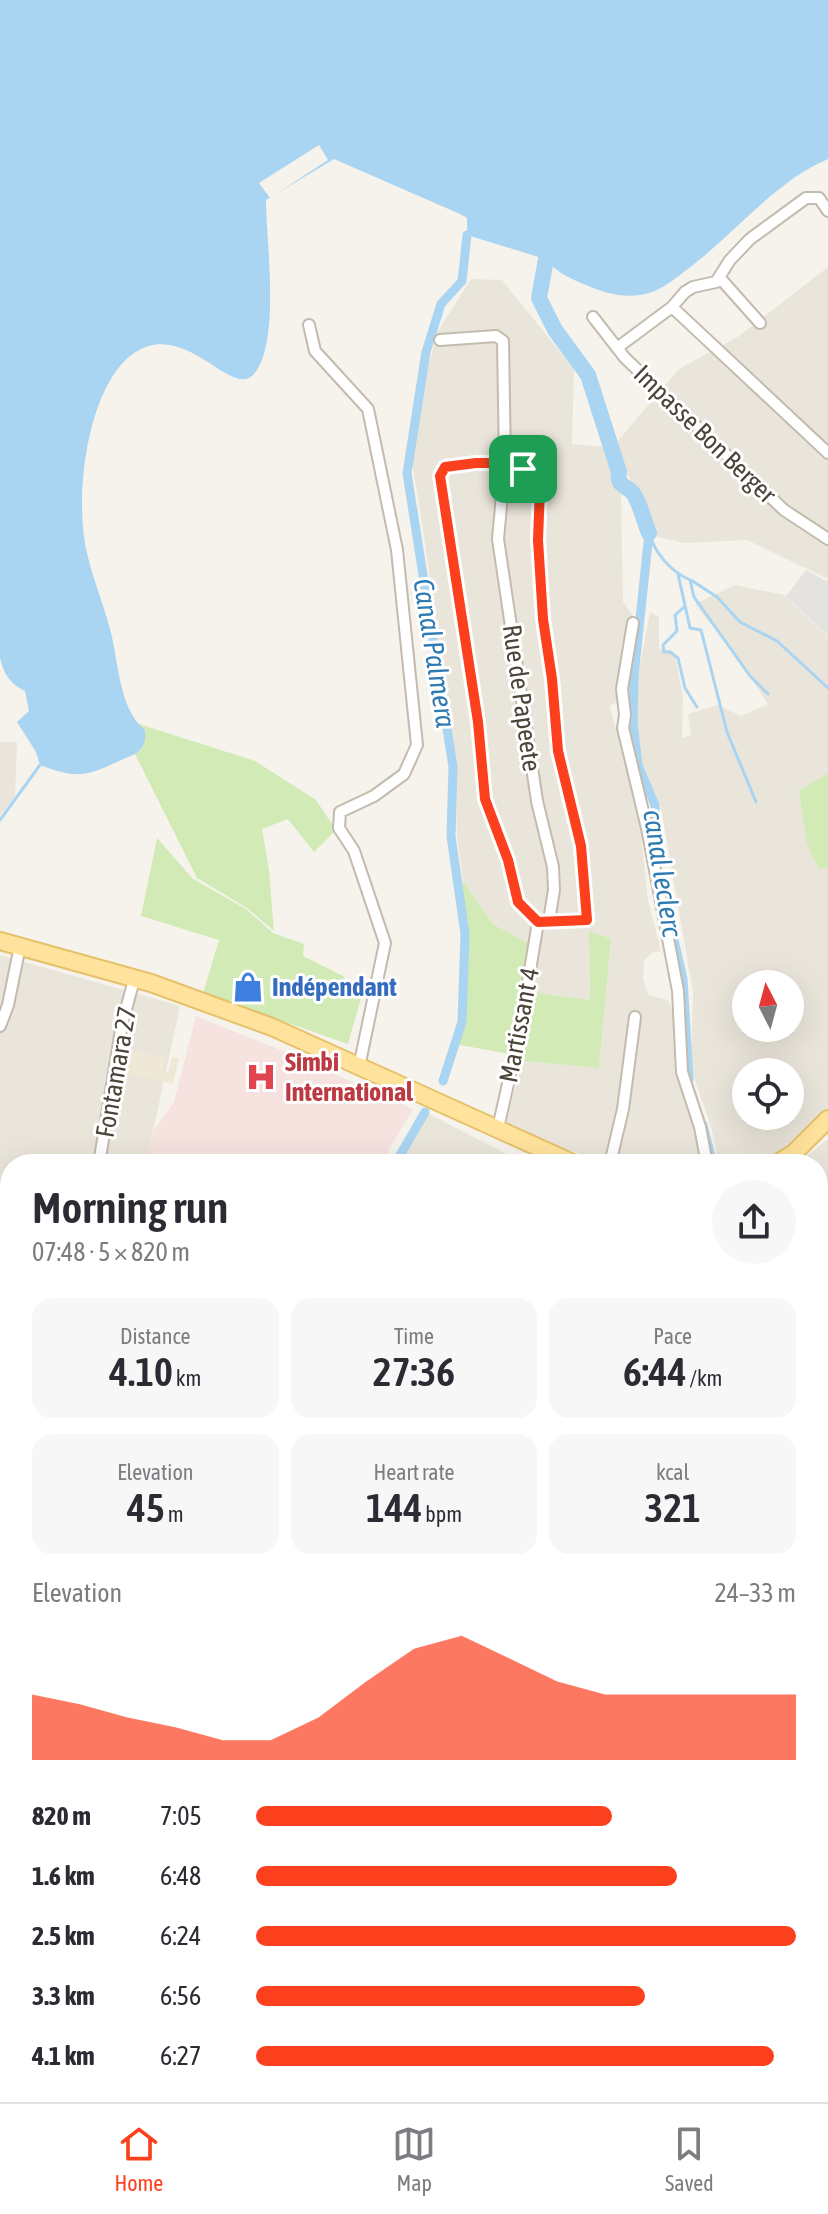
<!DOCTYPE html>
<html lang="en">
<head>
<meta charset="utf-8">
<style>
  body { margin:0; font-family:"Asap Condensed",sans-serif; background:#f7f7f7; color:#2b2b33; height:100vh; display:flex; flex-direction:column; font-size:30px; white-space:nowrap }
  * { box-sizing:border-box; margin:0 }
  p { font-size:26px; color:#7c7c81 }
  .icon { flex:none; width:44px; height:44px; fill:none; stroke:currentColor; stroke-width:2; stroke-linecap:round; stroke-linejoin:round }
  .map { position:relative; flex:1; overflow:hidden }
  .panel { position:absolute; left:0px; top:1154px; width:828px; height:948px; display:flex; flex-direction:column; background:#fff; border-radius:32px 32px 0 0; box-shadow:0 8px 32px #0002 }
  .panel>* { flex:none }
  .needle { width:52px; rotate:354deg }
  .fabs { position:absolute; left:732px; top:970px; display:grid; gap:16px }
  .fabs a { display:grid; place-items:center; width:72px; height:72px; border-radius:50%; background:#fff; box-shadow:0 8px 32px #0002; font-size:40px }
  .pin { position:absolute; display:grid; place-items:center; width:68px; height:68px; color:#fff; margin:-34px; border-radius:16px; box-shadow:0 4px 12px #0006 }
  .round { display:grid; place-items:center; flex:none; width:84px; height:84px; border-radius:42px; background:#f7f7f7 }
  .headline { display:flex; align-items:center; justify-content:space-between; height:136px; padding:0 32px }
  h1 { font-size:44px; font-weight:600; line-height:60px }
  .stats { display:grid; grid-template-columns:repeat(3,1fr); gap:12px; height:136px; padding:8px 32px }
  .stats div { display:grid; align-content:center; border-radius:20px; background:#f7f7f7; text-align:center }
  .stats b { font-size:40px; font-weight:600 }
  .stats small { font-size:22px; font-weight:400 }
  .stats p { font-size:22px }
  .chart { height:224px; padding:16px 32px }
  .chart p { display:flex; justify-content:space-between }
  .chart svg { width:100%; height:144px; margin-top:8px; fill:#fc3f1d; opacity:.7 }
  ul { padding:0 32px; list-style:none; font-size:26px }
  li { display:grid; grid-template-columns:128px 96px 1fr; align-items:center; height:60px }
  li i { height:20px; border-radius:10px; background:#fc3f1d }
  .tab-bar { display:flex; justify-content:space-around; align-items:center; height:112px; border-top:2px solid #e1e1e2; background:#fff; font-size:22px; color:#7c7c81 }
  .tab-bar a { display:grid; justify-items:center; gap:4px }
  .tab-bar .on { color:#fc3f1d }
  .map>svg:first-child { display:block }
</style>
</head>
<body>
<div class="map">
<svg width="828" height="2102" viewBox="0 0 828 2102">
  <rect width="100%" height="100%" fill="#f6f3ec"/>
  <!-- residential -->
  <path fill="#eae5da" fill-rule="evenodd" d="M 828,267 L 828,579 L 747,540 L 685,543 L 654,536 L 615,444 L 679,369 L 739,336 Z
    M 471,279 L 502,280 L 574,369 L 572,444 L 605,447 L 621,494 L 623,602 L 635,618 L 629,670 L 630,704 L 618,701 L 610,706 L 615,727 L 628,759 L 637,796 L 648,901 L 661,951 L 652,953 L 644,960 L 643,980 L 649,995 L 668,1000 L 672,1009 L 700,1164 L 613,1164 L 498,1128 L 505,1126 L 523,1061 L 599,1068 L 611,939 L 589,932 L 590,1000 L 524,991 L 531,945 L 493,924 L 463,881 L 457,837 L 455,758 L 422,522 L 412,463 L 422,388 L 438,331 Z
    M 735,585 L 784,595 L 828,637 L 828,773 L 799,791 L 819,869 L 828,868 L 828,1112 L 780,1155 L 763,1164 L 719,1164 L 711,1126 L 691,1069 L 693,992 L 661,808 L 636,747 L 638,676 L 650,612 L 659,617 L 659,649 L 674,651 L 683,696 L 682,738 L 691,735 L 688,714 L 718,705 L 741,716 L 768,704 L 738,659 L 695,604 ZM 746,984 L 790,984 L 790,1028 L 746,1028 ZM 746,1072 L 790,1072 L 790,1116 L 746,1116 Z
    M 0,742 L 17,742 L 15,796 L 0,816 Z
    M 0,955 L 180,1006 L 146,1164 L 10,1164 L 10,2092 L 476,2092 L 465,2102 L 0,2102 Z
    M 427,1113 L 507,1154 L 533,1164 L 397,1164 Z
    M 828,1139 L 828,1490 L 818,1490 L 818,1164 L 797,1164 Z
    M 818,2032 L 821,2102 L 728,2102 L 725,2092 L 818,2092 Z"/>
  <!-- education -->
  <path fill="#efe8d6" d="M 129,1050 L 166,1057 L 162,1071 L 168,1072 L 172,1057 L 179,1058 L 173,1084 L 124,1073 L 125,1058 L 128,1057 Z"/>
  <!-- medical -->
  <path fill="#f6e3e0" d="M 196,1016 L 283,1051 L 413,1109 L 380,1164 L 145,1164 L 154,1130 L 174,1102 Z"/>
  <!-- green -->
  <path fill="#d2eab5" d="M 136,723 L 255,761 L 316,800 L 336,830 L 314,852 L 288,819 L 262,829 L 269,870 L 274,931 L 247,908 L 197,878 L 135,754 L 141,750 L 145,730 Z
    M 828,773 L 828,868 L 819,869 L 807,844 L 799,791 Z
    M 157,838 L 193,879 L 246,909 L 273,933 L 304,944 L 303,956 L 343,976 L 361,998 L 348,1044 L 203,993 L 219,940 L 141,916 Z
    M 463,881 L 493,924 L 531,945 L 524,991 L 590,1000 L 589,931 L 611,939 L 599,1068 L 523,1061 L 521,1056 L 454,1044 L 459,1026 Z
    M 818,1652 L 828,1653 L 828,2102 L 821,2102 L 818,2033 Z
    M 484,2092 L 724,2092 L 727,2102 L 465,2102 L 467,2098 Z"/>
  <!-- parking -->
  <path fill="#e5e3e0" d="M 806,570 L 828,582 L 828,636 L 786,596 Z"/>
  <!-- water -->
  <path fill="#a9d4f2" d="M 0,0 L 828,0 L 828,159 C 776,181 738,230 693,265 C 681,274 666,287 652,292 C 630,300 606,294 586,285 C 571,279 556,272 545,259 L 467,235 L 467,218 L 460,214 L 334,159 L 266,200 C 266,240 281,343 254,374 C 232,400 185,318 134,353 C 86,387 74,500 87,553 C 93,579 103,603 110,629 C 119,661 118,708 145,730 C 146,740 144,749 135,754 C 92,772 86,783 40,765 L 36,752 L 17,722 L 29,711 L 25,691 C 10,684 4,674 0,658 Z"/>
  <!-- pier -->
  <path fill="#f6f3ec" d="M 319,145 L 328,160 L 270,198 L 259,183 Z"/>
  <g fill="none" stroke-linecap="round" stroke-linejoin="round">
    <!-- stream -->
    <path stroke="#a9d4f2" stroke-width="3" d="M 649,533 C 655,553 670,571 690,580 L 694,597 L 750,676 L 768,694
      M 678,574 L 690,628 L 701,630 L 727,732 L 756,802
      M 691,580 L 717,597 L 740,622 L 777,641 L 828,688
      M 684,607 L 675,615 L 677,631 L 663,645 L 664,652 L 670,652 L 678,658 L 685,688 L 697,707
      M 0,820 L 40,765"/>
    <!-- canal -->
    <path stroke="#a9d4f2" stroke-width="9" d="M 649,533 L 634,676 L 633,723 L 638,765 L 655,805 L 658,863
      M 665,901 L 683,979 L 689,1080
      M 443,1081 L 462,1022 L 465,934 L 451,836 L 453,767 L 407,473 L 426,352 L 441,304 L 462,281 L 467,235
      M 703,1125 L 713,1164
      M 395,1164 L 425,1112"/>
    <!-- river -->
    <path stroke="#a9d4f2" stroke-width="16" d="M 546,259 L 539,298 L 555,330 L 588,375 L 619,472 C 617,487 625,484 633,493 C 640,503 644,521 649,533
      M 598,2102 L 607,2092"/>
    <!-- street casing -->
    <g stroke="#c2bbae" stroke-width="14">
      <path id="street" d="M 720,278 L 760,323
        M 672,307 L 828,453
        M 593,317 L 625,358 L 784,510 L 828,539
        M 309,325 L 315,351 L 368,409 L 397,550 L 417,745 L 404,774 L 374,796 L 340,812 L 339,828 L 354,851 L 385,943 L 359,1067
        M 440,340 L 496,336 L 503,341 L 505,463 L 498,539 L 537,801 L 553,867 L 554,890 L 549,921 L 544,922
        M 617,348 L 672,307 L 685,292 L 693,287 L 716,282 L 730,260 L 750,239 L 806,198 L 819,198 L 828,211
        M 633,623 L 622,689 L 625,715 L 623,728 L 647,828 L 678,991 L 682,1072 L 700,1127 L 707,1164
        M 538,922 L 518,902 L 508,860 L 485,799 L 478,722 L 440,476 L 445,467 L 452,465 L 505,463 L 531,474 L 540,488 L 538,540 L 543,619 L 552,679 L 558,751 L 581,846 L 587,920 L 549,921
        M 0,1026 L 8,1005 L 20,946
        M 498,1128 L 520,1031 L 538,922
        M 99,1164 L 122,1024 L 134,980
        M 610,1164 L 623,1109 L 635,1017
        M 0,1209 L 10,1203
        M 825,1355 L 828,1366
        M 0,1423 L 10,1423
        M 818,1476 L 824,1497
        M 0,1487 L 10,1489
        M 0,1544 L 6,1545 L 10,1603
        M 818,1567 L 828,1567
        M 818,1628 L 828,1628
        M 0,1884 L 10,1847
        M 0,1964 L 10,1965
        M 818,2028 L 828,2041
        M 10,2055 L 6,2078 L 10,2102
        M 289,2092 L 305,2102
        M 395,2092 L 406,2102
        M 134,2102 L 136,2092
        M 266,2102 L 271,2092"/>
    </g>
    <!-- primary casing -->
    <g stroke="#e6c16a" stroke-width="20">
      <path id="primary" d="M 0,941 L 151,983 L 272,1027 L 575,1164
        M 776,1164 L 794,1153 L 828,1119"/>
    </g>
    <!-- street -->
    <use href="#street" stroke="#fff" stroke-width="10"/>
    <!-- primary -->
    <use href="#primary" stroke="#ffe39c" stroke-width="16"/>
  </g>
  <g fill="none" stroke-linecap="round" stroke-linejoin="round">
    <!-- route casing -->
    <g stroke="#fff" stroke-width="16">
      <path id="route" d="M 476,463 L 505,463 L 523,469 L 536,480 L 540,488 L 538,540 L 543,619 L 552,679 L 558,751 L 581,846 L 587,920 L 538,922 L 518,902 L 508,860 L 485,799 L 478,722 L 440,476 L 445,467 Z"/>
    </g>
    <!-- route -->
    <use href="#route" stroke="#fc3f1d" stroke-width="10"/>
  </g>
  <!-- icons -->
  <defs>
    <g id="shop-bare" transform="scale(2.4)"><path d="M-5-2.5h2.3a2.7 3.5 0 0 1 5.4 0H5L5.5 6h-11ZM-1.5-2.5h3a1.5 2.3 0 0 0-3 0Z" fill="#3f7fe0" stroke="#fff" stroke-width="2.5" paint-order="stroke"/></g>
    <g id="hospital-bare" transform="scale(2.4)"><path d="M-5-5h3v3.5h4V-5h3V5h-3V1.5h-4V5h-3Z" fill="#e0444e" stroke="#fff" stroke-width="2.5" paint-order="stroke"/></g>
  </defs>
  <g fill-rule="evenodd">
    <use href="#shop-bare" x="248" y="987"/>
    <use href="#hospital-bare" x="261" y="1077"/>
  </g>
  <g text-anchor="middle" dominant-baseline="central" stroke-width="6" stroke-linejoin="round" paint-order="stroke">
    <!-- street labels -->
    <g font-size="26" fill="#4b4439" stroke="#fff">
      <text transform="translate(705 434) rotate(44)">Impasse Bon Berger</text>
      <text transform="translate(522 698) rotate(82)">Rue de Papeete</text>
      <text transform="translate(519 1025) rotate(-79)">Martissant 4</text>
      <text transform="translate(116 1072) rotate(-80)">Fontamara 27</text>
    </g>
    <!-- shop labels -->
    <g font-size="26" font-weight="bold" fill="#366cbe" stroke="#fff" text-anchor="start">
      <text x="272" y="987">Indépendant</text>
    </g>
    <!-- health labels -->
    <g font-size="26" font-weight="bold" fill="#be3a42" stroke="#fff" text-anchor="start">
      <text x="285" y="1062">Simbi<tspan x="285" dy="30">International</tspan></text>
    </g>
    <!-- water labels -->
    <g font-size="28" font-style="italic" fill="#2e7ab2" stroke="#fff">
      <text transform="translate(435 653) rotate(81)">Canal Palmera</text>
      <text transform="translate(663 873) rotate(81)">canal leclerc</text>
    </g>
  </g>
</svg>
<div class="fabs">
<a><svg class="needle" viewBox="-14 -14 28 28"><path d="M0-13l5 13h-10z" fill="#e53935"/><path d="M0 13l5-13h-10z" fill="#7c7c81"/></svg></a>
<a><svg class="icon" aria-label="locate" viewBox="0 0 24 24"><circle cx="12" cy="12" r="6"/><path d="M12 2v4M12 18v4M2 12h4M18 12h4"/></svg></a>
</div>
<div class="pin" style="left:523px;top:469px;background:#1e9e55"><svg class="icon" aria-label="arrive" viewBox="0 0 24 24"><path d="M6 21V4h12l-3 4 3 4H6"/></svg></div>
<section class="panel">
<div class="headline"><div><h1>Morning run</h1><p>07:48 · 5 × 820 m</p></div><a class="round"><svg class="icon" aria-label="share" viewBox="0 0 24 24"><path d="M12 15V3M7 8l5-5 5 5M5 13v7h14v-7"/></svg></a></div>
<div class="stats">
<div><p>Distance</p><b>4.10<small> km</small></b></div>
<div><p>Time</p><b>27:36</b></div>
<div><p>Pace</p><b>6:44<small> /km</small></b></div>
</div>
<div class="stats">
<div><p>Elevation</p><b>45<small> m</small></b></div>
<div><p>Heart rate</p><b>144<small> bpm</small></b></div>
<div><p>kcal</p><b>321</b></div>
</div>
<div class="chart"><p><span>Elevation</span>24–33 m</p>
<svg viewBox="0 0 160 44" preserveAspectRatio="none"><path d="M0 44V24L10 27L20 31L30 34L40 38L50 38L60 31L70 20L80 10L90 6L100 13L110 20L120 24L130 24L140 24L150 24L160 24V44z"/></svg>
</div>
<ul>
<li><b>820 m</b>7:05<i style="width:66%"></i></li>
<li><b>1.6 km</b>6:48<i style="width:78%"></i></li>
<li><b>2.5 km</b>6:24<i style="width:100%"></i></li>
<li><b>3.3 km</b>6:56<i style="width:72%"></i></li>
<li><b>4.1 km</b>6:27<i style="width:96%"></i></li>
</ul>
</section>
</div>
<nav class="tab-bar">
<a class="on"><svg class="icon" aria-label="home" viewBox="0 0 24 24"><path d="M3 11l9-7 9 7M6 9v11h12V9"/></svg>Home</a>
<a><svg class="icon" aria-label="map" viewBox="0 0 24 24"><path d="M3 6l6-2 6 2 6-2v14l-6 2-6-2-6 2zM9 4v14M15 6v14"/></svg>Map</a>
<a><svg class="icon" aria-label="saved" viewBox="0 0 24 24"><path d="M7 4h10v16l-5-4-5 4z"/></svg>Saved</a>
</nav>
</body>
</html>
